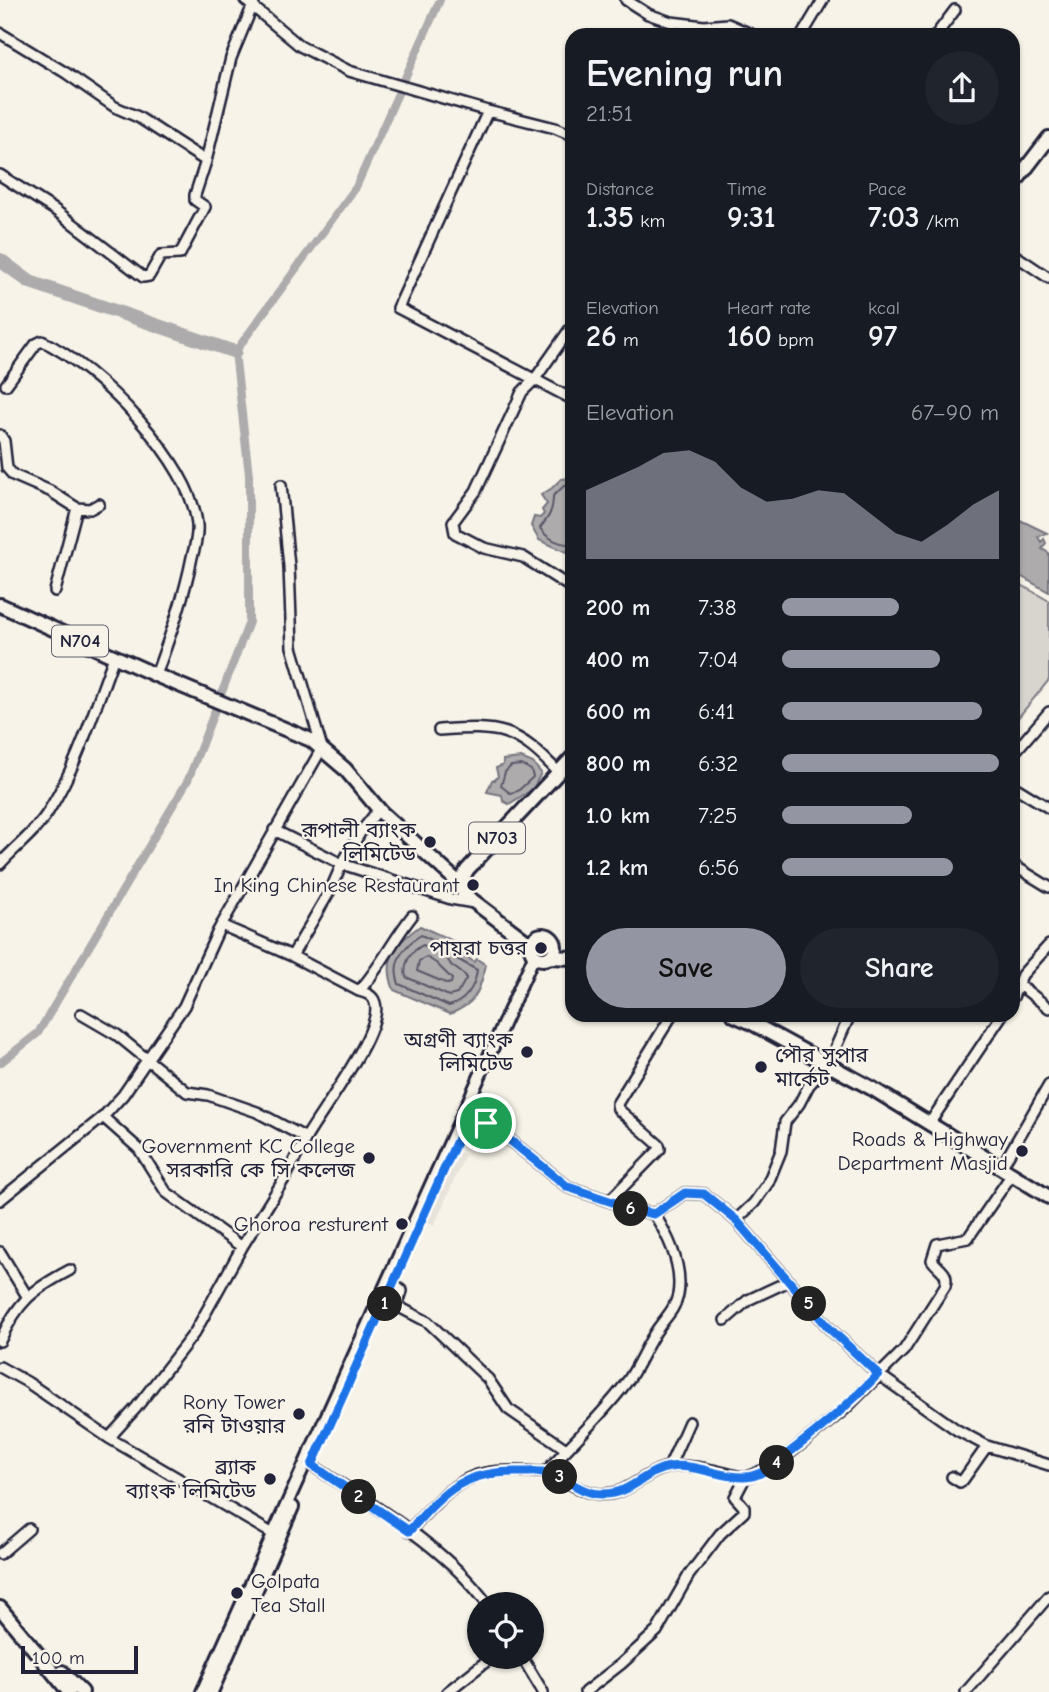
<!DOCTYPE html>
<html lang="en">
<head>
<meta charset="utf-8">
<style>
  body { margin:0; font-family:"Comic Neue","Noto Sans Bengali",sans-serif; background:#20242c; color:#f1f3f6; height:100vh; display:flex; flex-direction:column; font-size:26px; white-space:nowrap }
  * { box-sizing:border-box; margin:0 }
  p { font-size:23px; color:#9ea1a6 }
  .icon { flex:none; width:38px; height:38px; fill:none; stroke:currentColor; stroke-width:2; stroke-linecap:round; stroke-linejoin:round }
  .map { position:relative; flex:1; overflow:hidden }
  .side { position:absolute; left:565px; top:28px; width:455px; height:994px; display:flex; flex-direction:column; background:#171b24; border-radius:21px; box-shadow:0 2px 5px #0004 }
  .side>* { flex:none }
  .buttons { position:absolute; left:467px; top:1592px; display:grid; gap:14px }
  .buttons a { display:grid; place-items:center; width:77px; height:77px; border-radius:50%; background:#171b24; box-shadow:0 2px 5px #0004; font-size:35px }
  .scale { position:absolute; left:21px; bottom:18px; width:117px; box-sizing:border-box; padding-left:7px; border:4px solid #22223b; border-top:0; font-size:19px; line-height:24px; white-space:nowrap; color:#22223b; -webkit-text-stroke:5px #f7f3e8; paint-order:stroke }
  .pin { position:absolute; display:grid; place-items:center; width:60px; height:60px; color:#fff; margin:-30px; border:4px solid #fff; border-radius:50%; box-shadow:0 2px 7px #0007 }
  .km { position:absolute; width:35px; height:35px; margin:-18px; border-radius:50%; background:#222; color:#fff; font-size:19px; line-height:35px; text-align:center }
  .round { display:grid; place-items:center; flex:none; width:74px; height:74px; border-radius:37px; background:#20242c }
  .headline { display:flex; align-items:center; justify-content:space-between; height:119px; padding:0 21px }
  h1 { font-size:38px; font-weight:700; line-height:52px }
  .figures { display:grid; grid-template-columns:repeat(3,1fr); gap:10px; height:119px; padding:7px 21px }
  .figures div { display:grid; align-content:center }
  .figures b { font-size:30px; font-weight:700 }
  .figures small { font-size:19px; font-weight:400 }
  .figures p { font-size:19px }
  .chart { height:196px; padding:14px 21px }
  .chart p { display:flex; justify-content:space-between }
  .chart svg { width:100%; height:126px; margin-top:7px; fill:#9495a2; opacity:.7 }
  .cta { display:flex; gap:14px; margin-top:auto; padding:14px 21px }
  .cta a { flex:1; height:80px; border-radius:42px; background:#9495a2; color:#111; font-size:28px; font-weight:700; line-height:80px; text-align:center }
  .cta a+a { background:#20242c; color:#f1f3f6 }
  ul { padding:0 21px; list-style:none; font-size:23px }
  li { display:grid; grid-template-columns:112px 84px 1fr; align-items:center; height:52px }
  li i { height:18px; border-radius:9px; background:#9495a2 }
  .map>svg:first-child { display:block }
</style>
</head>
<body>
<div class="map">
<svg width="1049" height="1692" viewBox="0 0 1049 1692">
  <rect width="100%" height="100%" fill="#f7f3e8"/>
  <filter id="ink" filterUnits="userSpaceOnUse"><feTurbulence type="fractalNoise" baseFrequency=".0143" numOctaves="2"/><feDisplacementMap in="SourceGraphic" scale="14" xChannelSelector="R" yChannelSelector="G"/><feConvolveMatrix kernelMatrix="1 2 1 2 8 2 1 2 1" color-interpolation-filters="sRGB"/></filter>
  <g filter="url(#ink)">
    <!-- built -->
    <path fill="#e7e3db" d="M 454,1150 L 465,1155 L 434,1226 L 423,1220 Z"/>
    <!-- green -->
    <path fill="#d8d5cf" stroke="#7d7c85" stroke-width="2" d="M 1013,580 L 1049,601 L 1049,680 L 1013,724 Z"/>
    <!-- water -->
    <path fill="#aeabad" stroke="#76747f" stroke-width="2" d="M 572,478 L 572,549 L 566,552 L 539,540 L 531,526 L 534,517 L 540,518 L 544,514 L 542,510 L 547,504 L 541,495 L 552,488 L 561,479 Z
      M 1020,520 L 1047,533 L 1038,537 L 1041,542 L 1044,539 L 1046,543 L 1042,549 L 1049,553 L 1049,592 L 1013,572 L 1013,525 L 1017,526 Z
      M 521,758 L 533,763 L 541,773 L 533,789 L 509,804 L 503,801 L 502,795 L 487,792 L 492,780 L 495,780 L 498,776 L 496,768 L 503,765 L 503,760 Z
      M 420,926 L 464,946 L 461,953 L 474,962 L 477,959 L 486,965 C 479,992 477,1003 450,1014 L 394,990 C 382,959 395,944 420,926 Z"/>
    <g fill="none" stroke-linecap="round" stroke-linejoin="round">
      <!-- shore -->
      <path stroke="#5a5969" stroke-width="2" d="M 572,485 L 564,486 L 553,496 C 553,511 549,517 540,528 C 546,538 560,545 572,544
        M 522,765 L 531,770 L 533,777 L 518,791 L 510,793 L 501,786 L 505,772 L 511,766 Z
        M 421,935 L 452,949 L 457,959 L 477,970 C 475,987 466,1001 449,1006 L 399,984 C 391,963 403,946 421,935 Z
        M 423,945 L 445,955 L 451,965 L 466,976 L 466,979 L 457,994 L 449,996 L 406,977 C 403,964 410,951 423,945 Z
        M 426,957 L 436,963 L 452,979 L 451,983 L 448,984 L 417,971 L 419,961 Z"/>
      <!-- canal -->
      <path stroke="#aeabad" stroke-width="8" d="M 0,1063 L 38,1033 L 188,780 L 249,622 L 249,475 L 235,352 L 356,187 L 440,0"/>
      <!-- river -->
      <path stroke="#aeabad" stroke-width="14" d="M 0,260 L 30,282 L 235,352"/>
      <!-- minor casing -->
      <g stroke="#22223b" stroke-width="14">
        <path id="minor" d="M 245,0 L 300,46 L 349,71 L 488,111 L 555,128 L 572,135
          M 626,0 L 648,14 L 671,22 L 704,26 L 728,24 L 753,35
          M 0,33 L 66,73 L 115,107 L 138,117 L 206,161
          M 802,35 L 823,0
          M 936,35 L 955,10
          M 488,111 L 398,308 L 572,399
          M 0,175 L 55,210 L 143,277 L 149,276 L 161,255 L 180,254 L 205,207 L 195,200 L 195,195 L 206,161 L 231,58 L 255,0
          M 1013,254 L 1049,278
          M 572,326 L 535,379 L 522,392 L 476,491 L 453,522 L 455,533 L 484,548 L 523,557 L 572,588
          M 6,385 L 36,344 L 42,341 C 97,366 192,463 197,525 C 198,536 195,547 192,557 C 184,598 170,636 156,675
          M 0,435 L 4,441 L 7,468 L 13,475 L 50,491 L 77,508 L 90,509 L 99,504
          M 55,591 L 77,508
          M 439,730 C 500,726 516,727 559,773
          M 1013,754 L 1049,712
          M 1013,786 L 1049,808
          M 274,830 L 342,864 L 451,899 L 474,903
          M 0,864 C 16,846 35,833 48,812 C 78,764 94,710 114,657
          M 1013,865 L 1049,887
          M 221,925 L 292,956 L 359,991 C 380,968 393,940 412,916
          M 292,956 L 331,889 L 342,864 L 360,833 L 379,809
          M 1018,984 L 1049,1008
          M 1013,997 L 1022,975 L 1049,945
          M 81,1014 L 117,1035 L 187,1092 L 208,1095 L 257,1112 L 306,1138 C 320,1113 384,1029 375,1003 C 373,995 366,993 359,991
          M 471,1109 L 568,1187 L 636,1210 L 654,1214 L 685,1193 L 704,1194 L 736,1220 L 830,1329 L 878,1374 L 957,1430 L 987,1446 L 1049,1465
          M 103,1117 L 139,1149 L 166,1192 L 242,1247
          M 929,1124 L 1002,1015
          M 1001,1168 L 1049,1085
          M 0,1200 L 103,1117 L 123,1095 L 184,1006 L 218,931 L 322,748 L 292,647 L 289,566 L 281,485
          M 609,1201 L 660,1149 L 659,1145 L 618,1109 L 617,1104 L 672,1015
          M 736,1220 L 754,1203 L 768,1183 L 781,1151 L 785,1122 L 799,1104 L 809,1085 L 828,1064 L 850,1015
          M 0,1252 L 27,1296
          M 393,1284 L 402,1291 L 397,1306 L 428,1322 L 488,1379 L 508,1409 L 566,1449
          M 725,1320 L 748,1300 L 789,1281
          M 0,1341 C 18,1301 32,1290 70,1270
          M 0,1367 L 27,1382 L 109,1438 L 273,1534
          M 109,1438 L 136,1408 L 195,1332 L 242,1247 L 286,1176 L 306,1138
          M 312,1465 C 373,1506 444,1545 488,1605
          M 669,1467 L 689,1422
          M 546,1472 C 564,1478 580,1493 600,1494 C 627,1496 641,1475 664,1468 C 685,1461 724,1473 745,1478
          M 952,1477 L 960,1482 L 963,1480 L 987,1446
          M 409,1531 C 431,1508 453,1479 486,1473 C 505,1469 526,1472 546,1472 C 573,1441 605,1413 629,1379 C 640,1363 647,1343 659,1327 C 666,1317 675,1309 678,1295 C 683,1266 669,1237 654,1214
          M 0,1554 L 29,1529
          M 522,1657 L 543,1692
          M 447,1692 L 492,1657
          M 585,1692 L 621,1664 L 657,1631 L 689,1575 L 720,1534 L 744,1512 L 744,1507 L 735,1497 L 745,1478 L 775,1465 L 845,1409 L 904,1350 L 945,1286 C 949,1272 940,1271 932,1260 L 937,1244 L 968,1238 L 1012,1174
          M 966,1692 L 1049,1596"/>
      </g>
      <!-- major casing -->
      <g stroke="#22223b" stroke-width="16">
        <path id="major" d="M 202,1692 L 534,956
          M 212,1692 L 293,1507"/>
      </g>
      <!-- highway casing -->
      <g stroke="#22223b" stroke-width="18">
        <path id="highway" d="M 1013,185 L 1049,138
          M 0,605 L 160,677 L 311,740 L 345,769 L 382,813 L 460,884
          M531 947a12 12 0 1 1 24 0a12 12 0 1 1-24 0Z
          M 531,945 L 464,894 L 460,884 L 467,870 L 572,758
          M 550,957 L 572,958
          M 734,1015 L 750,1022 L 873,1089 L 1049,1197
          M 0,1608 L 69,1692
          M 62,1672 L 82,1692"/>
      </g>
      <!-- minor -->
      <use href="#minor" stroke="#f7f3e8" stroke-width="9"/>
      <!-- major -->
      <use href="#major" stroke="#f7f3e8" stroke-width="10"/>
      <!-- highway -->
      <use href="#highway" stroke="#f7f3e8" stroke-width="12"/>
    </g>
  </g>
  <g fill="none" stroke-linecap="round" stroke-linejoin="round" filter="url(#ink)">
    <!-- route casing -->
    <g stroke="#fff" stroke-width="14">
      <path id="route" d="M 471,1109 L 568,1187 L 636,1210 L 654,1214 L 685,1193 L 704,1194 L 736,1220 L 830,1329 L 878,1374 C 849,1405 824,1426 790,1452 C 777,1462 762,1477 744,1477 C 720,1478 695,1463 670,1467 C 645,1470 632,1495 602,1494 C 581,1494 568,1478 548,1473 C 540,1471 530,1472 522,1472 C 463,1470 446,1490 409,1531 L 312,1465 Z"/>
    </g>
    <!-- route -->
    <use href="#route" stroke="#1a73e8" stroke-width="9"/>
  </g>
  <!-- markers -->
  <g fill="#22223b" stroke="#f7f3e8" stroke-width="2.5">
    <circle cx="430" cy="842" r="7"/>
    <circle cx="473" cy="885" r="7"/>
    <circle cx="541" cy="948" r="7"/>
    <circle cx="527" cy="1052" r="7"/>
    <circle cx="761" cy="1067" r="7"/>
    <circle cx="1022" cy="1151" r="7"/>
    <circle cx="369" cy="1158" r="7"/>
    <circle cx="402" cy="1224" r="7"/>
    <circle cx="299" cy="1414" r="7"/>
    <circle cx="270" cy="1479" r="7"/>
    <circle cx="237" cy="1593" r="7"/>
  </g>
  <g text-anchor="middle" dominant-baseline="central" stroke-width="5" stroke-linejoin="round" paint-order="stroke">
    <!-- shield labels -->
    <g fill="#f7f3e8" stroke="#62616f" stroke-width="2">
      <rect x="52" y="625.5" width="56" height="31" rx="5"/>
      <rect x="469" y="822.5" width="56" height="31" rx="5"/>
    </g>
    <g font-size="19" font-weight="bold" fill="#22223b">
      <text x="80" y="641">N704</text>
      <text x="497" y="838">N703</text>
    </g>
    <!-- poi labels -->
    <g font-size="21" fill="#22223b" stroke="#f7f3e8" text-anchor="end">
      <text x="416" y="830">রূপালী ব্যাংক<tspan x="416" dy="24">লিমিটেড</tspan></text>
      <text x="459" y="885">In King Chinese Restaurant</text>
      <text x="527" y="948">পায়রা চত্তর</text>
      <text x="513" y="1040">অগ্রণী ব্যাংক<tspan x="513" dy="24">লিমিটেড</tspan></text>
      <text x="775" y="1055" text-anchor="start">পৌর সুপার<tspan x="775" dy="24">মার্কেট</tspan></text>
      <text x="1008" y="1139">Roads &amp; Highway<tspan x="1008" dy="24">Department Masjid</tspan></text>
      <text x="355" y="1146">Government KC College<tspan x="355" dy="24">সরকারি কে সি কলেজ</tspan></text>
      <text x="388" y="1224">Ghoroa resturent</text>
      <text x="285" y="1402">Rony Tower<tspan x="285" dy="24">রনি টাওয়ার</tspan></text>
      <text x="256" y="1467">ব্র্যাক<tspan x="256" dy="24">ব্যাংক লিমিটেড</tspan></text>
      <text x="251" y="1581" text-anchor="start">Golpata<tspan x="251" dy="24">Tea Stall</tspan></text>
    </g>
  </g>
</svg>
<div class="buttons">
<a><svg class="icon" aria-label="locate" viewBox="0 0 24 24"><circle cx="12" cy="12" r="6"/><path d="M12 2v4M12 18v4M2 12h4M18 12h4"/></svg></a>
</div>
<div class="scale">100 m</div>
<div class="pin" style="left:486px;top:1123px;background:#1e9e55"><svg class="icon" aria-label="arrive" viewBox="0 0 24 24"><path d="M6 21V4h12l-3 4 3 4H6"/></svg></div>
<b class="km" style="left:385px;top:1304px">1</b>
<b class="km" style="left:359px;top:1497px">2</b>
<b class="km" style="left:560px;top:1477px">3</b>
<b class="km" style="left:777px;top:1463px">4</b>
<b class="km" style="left:809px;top:1304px">5</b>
<b class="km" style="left:631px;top:1209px">6</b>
<section class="side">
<div class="headline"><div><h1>Evening run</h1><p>21:51</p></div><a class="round"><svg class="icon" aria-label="share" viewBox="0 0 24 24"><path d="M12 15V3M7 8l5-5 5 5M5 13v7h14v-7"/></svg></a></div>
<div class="figures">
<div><p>Distance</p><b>1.35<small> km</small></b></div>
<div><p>Time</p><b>9:31</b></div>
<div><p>Pace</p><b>7:03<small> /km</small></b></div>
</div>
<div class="figures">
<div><p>Elevation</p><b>26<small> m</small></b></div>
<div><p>Heart rate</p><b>160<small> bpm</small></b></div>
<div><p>kcal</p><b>97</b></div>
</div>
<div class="chart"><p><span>Elevation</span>67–90 m</p>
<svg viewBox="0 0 160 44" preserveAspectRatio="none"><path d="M0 44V20L10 16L20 12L30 7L40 6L50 10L60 19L70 24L80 23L90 20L100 21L110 28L120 35L130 38L140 32L150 25L160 20V44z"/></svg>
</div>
<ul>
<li><b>200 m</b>7:38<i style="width:54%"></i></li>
<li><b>400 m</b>7:04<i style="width:73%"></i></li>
<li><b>600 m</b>6:41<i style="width:92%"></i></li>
<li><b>800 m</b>6:32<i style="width:100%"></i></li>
<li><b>1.0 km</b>7:25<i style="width:60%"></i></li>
<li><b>1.2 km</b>6:56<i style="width:79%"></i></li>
</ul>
<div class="cta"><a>Save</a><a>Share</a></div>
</section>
</div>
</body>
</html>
